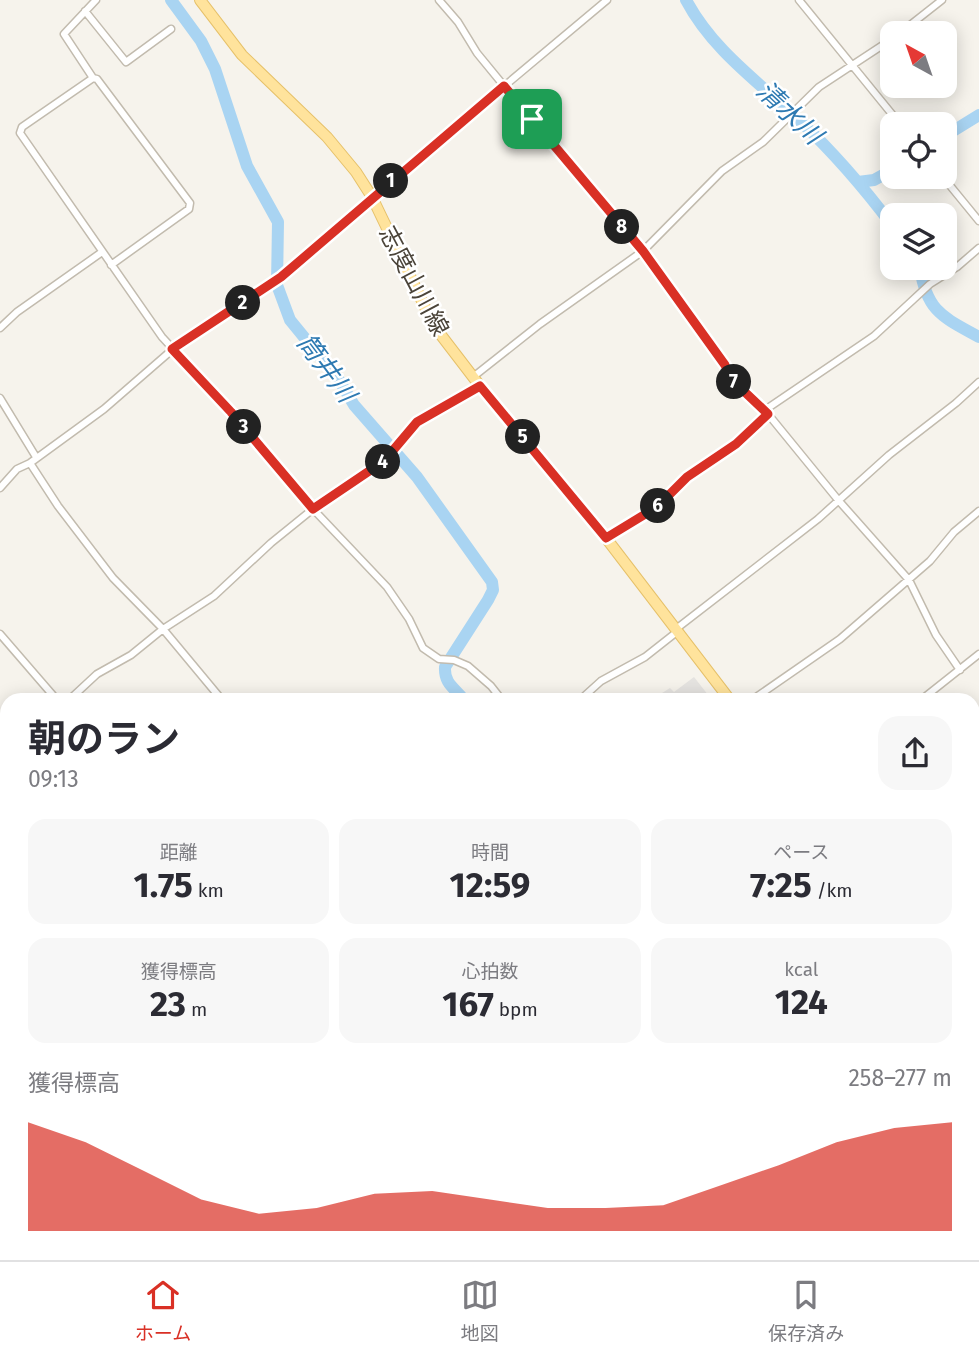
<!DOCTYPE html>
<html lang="ja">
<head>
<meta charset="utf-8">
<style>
  body { margin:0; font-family:"Fira Sans","Noto Sans JP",sans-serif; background:#f7f7f7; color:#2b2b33; height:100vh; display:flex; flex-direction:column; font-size:26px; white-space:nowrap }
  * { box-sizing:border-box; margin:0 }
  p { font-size:23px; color:#7c7c81 }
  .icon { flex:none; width:38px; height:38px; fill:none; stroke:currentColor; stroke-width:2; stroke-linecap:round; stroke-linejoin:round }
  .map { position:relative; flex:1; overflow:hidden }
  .details { position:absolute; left:0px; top:693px; width:980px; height:567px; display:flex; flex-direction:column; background:#fff; border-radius:21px 21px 0 0; box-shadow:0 4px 18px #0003 }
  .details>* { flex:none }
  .needle { width:46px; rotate:320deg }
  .tools { position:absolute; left:880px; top:21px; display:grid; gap:14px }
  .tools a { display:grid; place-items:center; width:77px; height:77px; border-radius:14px; background:#fff; box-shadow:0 4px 18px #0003; font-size:35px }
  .pin { position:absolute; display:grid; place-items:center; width:60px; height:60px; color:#fff; margin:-30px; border-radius:14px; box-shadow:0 4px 10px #0006 }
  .km { position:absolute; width:35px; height:35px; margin:-18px; border-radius:50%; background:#222; color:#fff; font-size:19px; line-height:35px; text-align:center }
  .round { display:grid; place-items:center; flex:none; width:74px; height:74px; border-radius:21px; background:#f7f7f7 }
  .headline { display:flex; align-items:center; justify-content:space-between; height:119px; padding:0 28px }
  h1 { font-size:38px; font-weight:700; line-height:52px }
  .stats { display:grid; grid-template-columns:repeat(3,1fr); gap:10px; height:119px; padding:7px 28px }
  .stats div { display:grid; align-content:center; border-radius:18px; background:#f7f7f7; text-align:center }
  .stats b { font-size:35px; font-weight:700 }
  .stats small { font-size:19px; font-weight:400 }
  .stats p { font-size:19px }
  .chart { height:196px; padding:14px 28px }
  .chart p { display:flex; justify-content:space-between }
  .chart svg { width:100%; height:126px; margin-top:7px; fill:#d93025; opacity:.7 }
  .tabs { display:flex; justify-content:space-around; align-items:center; height:98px; border-top:2px solid #e1e1e2; background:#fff; font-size:19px; color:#7c7c81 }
  .tabs a { display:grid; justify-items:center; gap:4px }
  .tabs .current { color:#d93025 }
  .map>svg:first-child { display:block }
</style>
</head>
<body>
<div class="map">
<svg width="979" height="1260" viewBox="0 0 979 1260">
  <rect width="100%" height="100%" fill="#f6f3ec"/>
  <!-- parking -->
  <path fill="#e5e3e0" d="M 694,677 L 712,700 L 651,700 L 670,688 L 674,692 Z"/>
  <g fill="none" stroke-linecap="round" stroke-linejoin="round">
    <!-- stream -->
    <path stroke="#a9d4f2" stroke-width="2" d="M 495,1253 L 498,1260"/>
    <!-- river -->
    <path stroke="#a9d4f2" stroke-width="12" d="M 171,0 L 201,41 L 215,69 L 247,166 L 278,222 L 277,285 L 290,320 L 339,380 L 354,405 L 417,477 L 492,582 L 493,590 L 488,600 L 445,667 C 444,684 455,688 464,700
      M 686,0 C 713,51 760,83 800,121 C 834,153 864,188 892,225
      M 945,136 L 979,115
      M 858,182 L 874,180 L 892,170
      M 920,268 C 927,312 943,317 979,337
      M 973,1090 L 979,1095"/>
    <!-- minor casing -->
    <g stroke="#c2bbae" stroke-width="9">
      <path id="minor" d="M 96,0 L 64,34 L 93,78 L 22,127 L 20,133 L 162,337 L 231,412 L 313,509 L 387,587 L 409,619 L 423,648 L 439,659 L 454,660 L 468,666 L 491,686 L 502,700
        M 439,0 L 458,22 L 477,53 L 559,153 L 643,251 L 725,365 L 730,378 L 768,414 L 839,501 L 909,580 L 936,635 L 960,670
        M 799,0 L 900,124
        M 85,11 L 126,62 L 171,29
        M 900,33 L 942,0
        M 93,78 L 97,79 L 190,203 L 189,209 L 111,265
        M 943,177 L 979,221
        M 0,328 L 17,312 L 102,252
        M 473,377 L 540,324 L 643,251 L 722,171 L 763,142 L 819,87 L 892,39
        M 0,398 L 36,457
        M 765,410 L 874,336 L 930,284 L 957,267 L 979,248
        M 30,463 L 58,506 L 113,578 L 163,629 L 222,700
        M 0,488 L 17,469 L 30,463 L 104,409 L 172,350 L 281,277 L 372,197 L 607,0
        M 606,538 L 657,507 L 687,477 L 736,444 L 768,414
        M 676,629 L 818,519 L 889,455 L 956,403 L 979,382
        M 0,634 L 57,700
        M 69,700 L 97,674 L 131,655 L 163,629 L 214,596 L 271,543 L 313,509 L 384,462 L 417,422 L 480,386
        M 580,700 L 601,681 L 645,657 L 678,631
        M 752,700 L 840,639 L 930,561 L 954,532 L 979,511
        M 921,700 L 979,654
        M 0,758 L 7,752
        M 973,797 L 979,793
        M 973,836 L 979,845
        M 0,976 L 7,982
        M 973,1079 L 979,1073
        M 0,1185 L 7,1180
        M 973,1206 L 979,1201
        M 230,1253 L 235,1260
        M 430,1253 L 436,1260
        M 633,1253 L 639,1260
        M 403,1260 L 411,1253
        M 700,1260 L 709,1253 L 715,1260
        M 904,1260 L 918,1253"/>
    </g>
    <!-- tertiary casing -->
    <g stroke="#c2bbae" stroke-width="10">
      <path id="tertiary" d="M 973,942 L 979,937
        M 759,1253 L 765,1260
        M 548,1260 L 557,1253"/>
    </g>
    <!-- primary casing -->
    <g stroke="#e6c16a" stroke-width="12">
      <path id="primary" d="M 200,0 L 242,55 L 327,137 L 356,172 L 372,197 L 434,326 L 480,386 L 606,538 L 730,700
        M 973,1015 L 979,1022"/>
    </g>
    <!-- minor -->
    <use href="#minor" stroke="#fff" stroke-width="6"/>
    <!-- tertiary -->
    <use href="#tertiary" stroke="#fff" stroke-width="7"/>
    <!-- primary -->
    <use href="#primary" stroke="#ffe39c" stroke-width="10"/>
    <!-- rail -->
    <path stroke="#9a9a9a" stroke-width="2" stroke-dasharray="9 9" stroke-linecap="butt" d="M 307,1260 L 315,1253"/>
  </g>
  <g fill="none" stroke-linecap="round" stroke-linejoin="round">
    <!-- route casing -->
    <g stroke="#fff" stroke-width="14">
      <path id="route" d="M 504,86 L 643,251 L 725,365 L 730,378 L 768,414 L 736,444 L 687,477 L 657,507 L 606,538 L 480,386 L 417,422 L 384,461 L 313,509 L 231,412 L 172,349 L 281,277 Z"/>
    </g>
    <!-- route -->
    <use href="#route" stroke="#d93025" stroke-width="9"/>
  </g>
  <g text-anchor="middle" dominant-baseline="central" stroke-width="5" stroke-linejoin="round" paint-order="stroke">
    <!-- street labels -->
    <g font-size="24" fill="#4b4439" stroke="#fff">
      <text transform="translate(414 281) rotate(62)">志度山川線</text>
    </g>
    <!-- water labels -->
    <g font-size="26" font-style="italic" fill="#2e7ab2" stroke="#fff">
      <text transform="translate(789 113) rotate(43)">清水川</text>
      <text transform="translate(326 368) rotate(53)">筒井川</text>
    </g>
  </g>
</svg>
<div class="tools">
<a><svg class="needle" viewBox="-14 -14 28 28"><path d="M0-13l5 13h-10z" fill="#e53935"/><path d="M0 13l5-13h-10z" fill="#7c7c81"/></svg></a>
<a><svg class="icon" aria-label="locate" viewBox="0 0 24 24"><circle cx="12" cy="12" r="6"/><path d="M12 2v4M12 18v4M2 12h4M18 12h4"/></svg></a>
<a><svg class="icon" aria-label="layers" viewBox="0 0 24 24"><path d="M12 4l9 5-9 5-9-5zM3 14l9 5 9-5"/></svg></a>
</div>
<div class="pin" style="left:532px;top:119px;background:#1e9e55"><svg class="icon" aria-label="arrive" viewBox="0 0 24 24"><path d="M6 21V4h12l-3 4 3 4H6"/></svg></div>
<b class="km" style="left:391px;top:181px">1</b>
<b class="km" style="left:243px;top:303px">2</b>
<b class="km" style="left:244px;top:427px">3</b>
<b class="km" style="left:383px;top:462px">4</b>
<b class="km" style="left:523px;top:437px">5</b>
<b class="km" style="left:658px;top:506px">6</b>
<b class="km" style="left:734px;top:382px">7</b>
<b class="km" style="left:622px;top:227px">8</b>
<section class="details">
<div class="headline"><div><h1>朝のラン</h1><p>09:13</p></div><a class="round"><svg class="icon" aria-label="share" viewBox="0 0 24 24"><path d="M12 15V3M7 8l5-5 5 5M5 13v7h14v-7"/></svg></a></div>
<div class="stats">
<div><p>距離</p><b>1.75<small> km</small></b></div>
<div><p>時間</p><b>12:59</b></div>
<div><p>ペース</p><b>7:25<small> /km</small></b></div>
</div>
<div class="stats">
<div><p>獲得標高</p><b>23<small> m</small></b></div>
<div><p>心拍数</p><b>167<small> bpm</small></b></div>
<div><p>kcal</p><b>124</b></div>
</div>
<div class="chart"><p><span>獲得標高</span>258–277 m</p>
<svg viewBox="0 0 160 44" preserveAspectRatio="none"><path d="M0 44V6L10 13L20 23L30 33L40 38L50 36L60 31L70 30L80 33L90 36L100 36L110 35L120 28L130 21L140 13L150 8L160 6V44z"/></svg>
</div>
</section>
</div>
<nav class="tabs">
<a class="current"><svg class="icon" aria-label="home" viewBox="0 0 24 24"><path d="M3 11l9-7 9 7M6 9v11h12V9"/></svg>ホーム</a>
<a><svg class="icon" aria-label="map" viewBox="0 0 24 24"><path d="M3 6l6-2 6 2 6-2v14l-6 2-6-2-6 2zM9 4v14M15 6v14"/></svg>地図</a>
<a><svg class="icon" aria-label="saved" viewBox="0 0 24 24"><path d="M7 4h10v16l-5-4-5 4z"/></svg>保存済み</a>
</nav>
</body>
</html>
